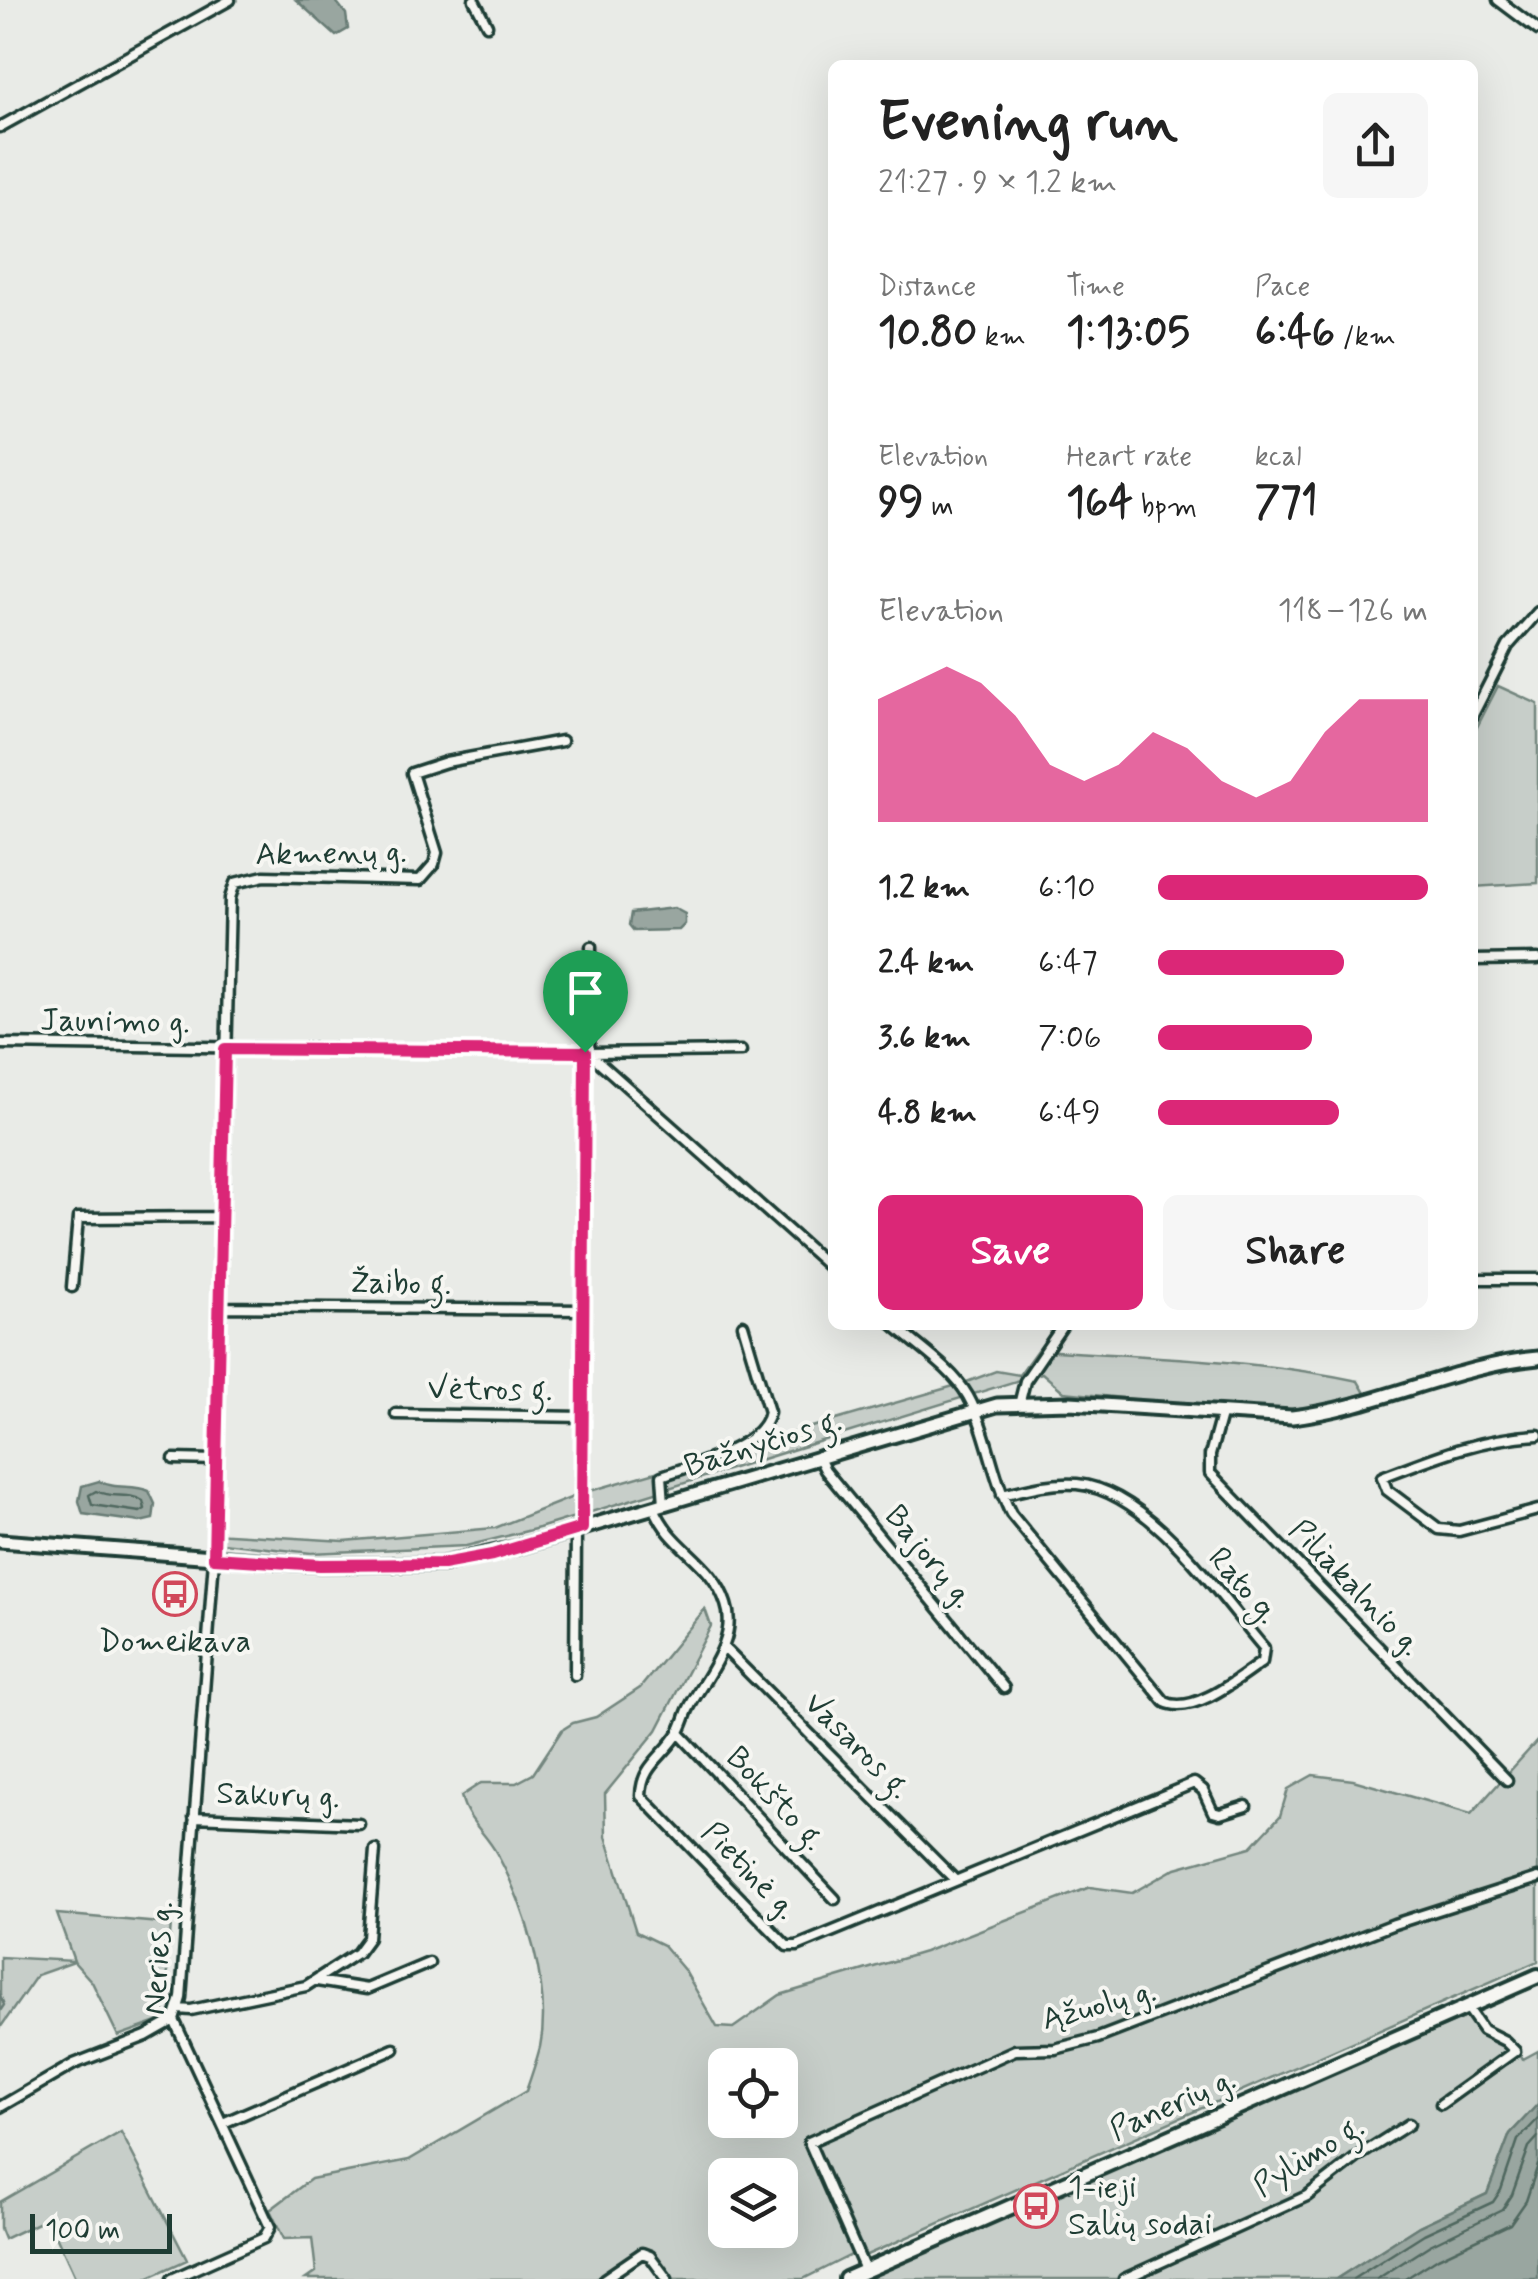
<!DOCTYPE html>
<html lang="en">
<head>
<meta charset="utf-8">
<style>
  body { margin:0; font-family:Mynerve,sans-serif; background:#f6f6f6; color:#222; height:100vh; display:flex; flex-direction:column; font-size:38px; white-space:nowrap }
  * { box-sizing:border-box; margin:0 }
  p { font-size:32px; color:#767676 }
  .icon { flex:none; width:55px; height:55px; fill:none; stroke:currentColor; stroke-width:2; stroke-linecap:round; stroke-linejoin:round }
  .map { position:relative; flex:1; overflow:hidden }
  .sheet { position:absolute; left:828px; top:60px; width:650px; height:1270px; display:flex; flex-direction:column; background:#fff; border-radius:15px; box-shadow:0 10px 40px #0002 }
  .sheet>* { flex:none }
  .controls { position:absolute; left:708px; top:2048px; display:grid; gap:20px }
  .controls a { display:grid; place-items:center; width:90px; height:90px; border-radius:15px; background:#fff; box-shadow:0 10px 40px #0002; font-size:50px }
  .scale { position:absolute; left:30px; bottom:25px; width:142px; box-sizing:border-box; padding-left:10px; border:5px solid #1f3d34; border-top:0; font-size:28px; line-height:35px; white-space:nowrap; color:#1f3d34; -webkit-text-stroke:8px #f6f6f2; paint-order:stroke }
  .pin { position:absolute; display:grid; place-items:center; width:85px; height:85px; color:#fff; margin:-102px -42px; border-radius:50% 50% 50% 0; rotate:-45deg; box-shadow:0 0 10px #0007 }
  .pin .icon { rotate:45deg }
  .round { display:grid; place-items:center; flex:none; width:105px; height:105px; border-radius:15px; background:#f6f6f6 }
  .summary { display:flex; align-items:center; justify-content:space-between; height:170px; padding:0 50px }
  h1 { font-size:55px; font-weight:700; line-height:75px }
  .stats { display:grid; grid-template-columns:repeat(3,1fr); gap:15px; height:170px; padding:10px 50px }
  .stats div { display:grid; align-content:center }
  .stats b { font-size:42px; font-weight:700 }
  .stats small { font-size:28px; font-weight:400 }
  .stats p { font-size:28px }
  .chart { height:280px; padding:20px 50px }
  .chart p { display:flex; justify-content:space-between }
  .chart svg { width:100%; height:180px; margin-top:10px; fill:#db2777; opacity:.7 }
  .button { display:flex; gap:20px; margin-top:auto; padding:20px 50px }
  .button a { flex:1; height:115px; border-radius:15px; background:#db2777; color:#fff; font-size:40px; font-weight:700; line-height:115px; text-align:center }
  .button a+a { background:#f6f6f6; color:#222 }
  ul { padding:0 50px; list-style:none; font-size:32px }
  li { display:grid; grid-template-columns:160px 120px 1fr; align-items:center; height:75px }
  li i { height:25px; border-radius:12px; background:#db2777 }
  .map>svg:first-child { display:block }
</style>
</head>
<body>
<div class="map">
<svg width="1538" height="2279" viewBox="0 0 1538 2279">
  <rect width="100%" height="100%" fill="#e9ebe7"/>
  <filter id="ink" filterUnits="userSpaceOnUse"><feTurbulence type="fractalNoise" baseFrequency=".01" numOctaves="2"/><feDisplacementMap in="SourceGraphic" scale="20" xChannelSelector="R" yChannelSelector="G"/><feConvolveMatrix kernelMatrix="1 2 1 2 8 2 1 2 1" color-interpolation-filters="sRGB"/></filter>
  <g filter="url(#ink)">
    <!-- green -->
    <path fill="#c7cec9" stroke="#73867e" stroke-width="2.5" fill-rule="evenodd" d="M 1498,686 L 1538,704 L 1538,883 L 1473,887 L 1473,735 Z
      M 1037,1350 C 1144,1356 1253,1359 1358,1381 L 1365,1393 L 1328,1405 L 1292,1410 L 1220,1408 L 1064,1392 L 1042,1373 L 539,1528 L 466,1546 L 311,1553 L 214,1542 L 214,1533 L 344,1541 L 495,1528 L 583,1493 L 964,1383 L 996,1371 L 1019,1375 Z
      M 705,1609 L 711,1626 L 657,1730 L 605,1794 L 606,1836 L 636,1932 L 663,1945 L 685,1971 L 717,2027 L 733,2028 L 780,1995 L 924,1952 L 1090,1887 L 1132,1893 L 1176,1868 L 1251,1847 L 1280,1816 L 1288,1789 L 1313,1775 L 1353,1780 L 1471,1814 L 1538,1740 L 1538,1876 L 1234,1979 L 1208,1991 L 1207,1995 L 1100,2035 L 1056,2046 L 1014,2048 L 805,2139 L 853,2254 L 803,2279 L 672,2279 L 653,2254 L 645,2249 L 633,2253 L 600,2279 L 306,2279 L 316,2272 L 312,2238 L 284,2239 L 270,2210 L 311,2179 L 409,2160 L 526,2091 C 531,2077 536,2062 540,2047 C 552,1989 525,1905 497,1854 C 485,1832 467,1821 461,1796 L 481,1783 L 516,1783 L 533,1774 L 562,1730 L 573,1723 L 596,1717 L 640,1688 ZM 725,2065 L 780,2065 L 780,2120 L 725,2120 ZM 725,2175 L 780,2175 L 780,2230 L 725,2230 Z
      M 1538,1880 L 1538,1961 L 862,2257 L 815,2145 L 1014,2053 L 1058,2051 L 1099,2041 L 1186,2010 L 1388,1929 Z
      M 57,1914 L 171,1924 L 163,2020 L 118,2036 L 92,1982 L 74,1962 L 37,1975 L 0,2028 L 0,1957 L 74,1961 Z
      M 1476,2013 C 1492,2038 1509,2032 1523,2059 L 1538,2051 L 1538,2104 L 1510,2134 L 1487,2194 L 1419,2226 L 1336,2279 L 866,2279 L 1069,2185 Z
      M 121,2132 L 187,2260 L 145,2279 L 76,2279 L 48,2218 L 4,2239 L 0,2229 L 0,2202 Z"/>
    <!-- water -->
    <path fill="#99a6a0" stroke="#687c75" stroke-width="2.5" d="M 296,0 L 335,0 L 346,14 L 348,29 L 336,36 Z
      M 674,908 L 685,914 L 685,924 L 679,930 L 634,931 L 629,925 L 631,913 Z
      M 99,1481 C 115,1490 132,1484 149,1491 L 155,1504 L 153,1519 L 140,1522 L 83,1514 L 79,1501 L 82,1486 Z
      M 1538,2104 L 1538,2279 L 1336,2279 L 1419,2226 L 1487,2194 L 1510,2134 Z"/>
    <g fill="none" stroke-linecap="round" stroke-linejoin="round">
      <!-- shore -->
      <path stroke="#50675f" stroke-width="2.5" d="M 96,1491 C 112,1499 130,1492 143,1501 L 145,1509 L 140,1512 L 92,1505 L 89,1495 Z
        M 1353,2279 L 1424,2234 L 1493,2202 L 1501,2190 L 1518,2140 L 1538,2119
        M 1377,2279 L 1430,2245 L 1502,2210 L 1512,2195 L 1529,2147 L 1538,2137
        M 1405,2279 L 1438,2258 L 1510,2224 L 1526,2201 L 1538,2165"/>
      <!-- stream -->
      <path stroke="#687c75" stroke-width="2.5" d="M 0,1995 L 4,2005 L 0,2011"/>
      <!-- minor casing -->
      <g stroke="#1f3d34" stroke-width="15">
        <path id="minor" d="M 474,0 L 487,25
          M 1498,0 L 1538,30
          M 0,127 L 230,0
          M 1472,717 L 1508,646 L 1538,612
          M 591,947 L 589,1053 L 832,1269
          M 1472,960 L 1538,959
          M 0,1044 L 589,1053 L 741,1051
          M 1472,1279 L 1538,1279
          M 72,1287 L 78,1218 L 220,1217
          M 219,1307 L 583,1310
          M 894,1325 C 917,1346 952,1368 968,1396 C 988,1432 992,1477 1011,1514 L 1165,1702 C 1193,1716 1239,1678 1262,1662 L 1264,1648 C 1220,1597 1150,1491 1077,1484 C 1052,1482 1026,1489 1002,1495
          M 1020,1401 L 1025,1381 L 1063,1325
          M 396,1414 L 584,1417
          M 1221,1415 L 1210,1455 L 1210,1473 L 1507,1780
          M 1538,1435 C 1478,1439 1437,1456 1382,1477 L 1387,1490 L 1439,1529 L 1459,1531 L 1538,1510
          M 818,1456 L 825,1470 L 1004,1688
          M 174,1459 L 216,1460
          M 664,1504 L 662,1476 C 693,1464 763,1448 769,1412 L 743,1325
          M 654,1507 C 670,1549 712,1560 726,1604 C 739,1641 703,1679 688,1710 C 685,1717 683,1725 679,1732 C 665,1756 641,1765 641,1796 L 787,1946 L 797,1946 L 1194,1783 L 1203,1790 L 1213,1812 L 1220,1814 L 1246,1806
          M 582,1528 L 585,1053
          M 724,1648 L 955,1880
          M 575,1675 L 576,1530
          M 679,1733 L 835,1899
          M 194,1817 L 359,1824
          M 317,1981 L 367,1989 L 429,1963
          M 178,2009 L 191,2010 L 306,1986 L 357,1953 L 368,1938 L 375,1850
          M 1441,2104 L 1515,2051 L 1505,2041 L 1483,2030 L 1467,2007
          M 0,2107 L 74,2064 L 146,2036 L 174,2020
          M 223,2123 L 394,2049
          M 865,2270 L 809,2142 L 1015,2050 L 1055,2049 L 1098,2038 L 1394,1924 L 1538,1878
          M 172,2279 L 264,2238 L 270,2227 L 174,2020 L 181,1998 L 214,1559 L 230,898 L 235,883 L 264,876 L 420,880 L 434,864 L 437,853 L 412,773 L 446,762 L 562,741
          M 604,2279 L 642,2253 L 650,2256 L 667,2279
          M 1124,2279 L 1307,2196 L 1360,2155 L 1409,2124"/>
      </g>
      <!-- secondary casing -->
      <g stroke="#1f3d34" stroke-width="19">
        <path id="secondary" d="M 0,1541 L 320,1565 L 443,1564 L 519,1547 L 997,1405 L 1070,1403 L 1292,1417 C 1377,1407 1453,1366 1538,1358"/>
      </g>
      <!-- primary casing -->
      <g stroke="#1f3d34" stroke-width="20">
        <path id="primary" d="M 846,2279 L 1538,1976"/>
      </g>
      <!-- minor -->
      <use href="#minor" stroke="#f6f6f2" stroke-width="8"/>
      <!-- secondary -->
      <use href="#secondary" stroke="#f6f6f2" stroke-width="11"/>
      <!-- primary -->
      <use href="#primary" stroke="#f6f6f2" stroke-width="12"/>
    </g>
  </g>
  <g fill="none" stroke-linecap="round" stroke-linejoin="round" filter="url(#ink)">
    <!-- route casing -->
    <g stroke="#fff" stroke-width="20">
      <path id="route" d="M 225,1049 L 585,1052 L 582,1528 L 492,1555 L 443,1564 L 320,1565 L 214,1558 Z"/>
    </g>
    <!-- route -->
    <use href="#route" stroke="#db2777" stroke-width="12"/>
  </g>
  <!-- icons -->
  <defs>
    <g id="bus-ring" transform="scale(2.25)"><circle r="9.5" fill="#f6f6f2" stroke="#d1495b" stroke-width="1.5"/><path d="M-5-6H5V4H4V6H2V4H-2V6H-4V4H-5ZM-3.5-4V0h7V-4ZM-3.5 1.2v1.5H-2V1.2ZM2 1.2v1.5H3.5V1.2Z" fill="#d1495b"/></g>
  </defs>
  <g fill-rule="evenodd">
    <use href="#bus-ring" x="175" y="1594"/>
    <use href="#bus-ring" x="1036" y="2206"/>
  </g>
  <g text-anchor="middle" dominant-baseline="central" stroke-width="8" stroke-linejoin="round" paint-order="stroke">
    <!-- street labels -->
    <g font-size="32" fill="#1f3d34" stroke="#f6f6f2">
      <text transform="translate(331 854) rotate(-1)">Akmenų g.</text>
      <text transform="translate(115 1022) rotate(1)">Jaunimo g.</text>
      <text transform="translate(401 1284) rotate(1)">Žaibo g.</text>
      <text transform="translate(490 1390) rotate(1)">Vėtros g.</text>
      <text transform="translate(763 1444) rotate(-17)">Bažnyčios g.</text>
      <text transform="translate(929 1557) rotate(51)">Bajorų g.</text>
      <text transform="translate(1243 1586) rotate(49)">Rato g.</text>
      <text transform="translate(1355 1588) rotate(46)">Piliakalnio g.</text>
      <text transform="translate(857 1746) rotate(45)">Vasaros g.</text>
      <text transform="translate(278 1796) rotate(2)">Sakurų g.</text>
      <text transform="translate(775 1799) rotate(47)">Bokšto g.</text>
      <text transform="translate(749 1871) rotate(46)">Pietinė g.</text>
      <text transform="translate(159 1958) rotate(-86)">Neries g.</text>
      <text transform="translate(1099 2006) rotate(-15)">Ąžuolų g.</text>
      <text transform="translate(1173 2105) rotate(-24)">Panerių g.</text>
      <text transform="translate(1309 2157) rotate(-32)">Pylimo g.</text>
    </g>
    <!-- poi labels -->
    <g font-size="32" fill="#1f3d34" stroke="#f6f6f2">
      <text x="175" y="1642">Domeikava</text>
      <text x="1068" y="2188" text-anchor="start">1-ieji<tspan x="1068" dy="37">Salių sodai</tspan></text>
    </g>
  </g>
</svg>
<div class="controls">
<a><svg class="icon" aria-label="locate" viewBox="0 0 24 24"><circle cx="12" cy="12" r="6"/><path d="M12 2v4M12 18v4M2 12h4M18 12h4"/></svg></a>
<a><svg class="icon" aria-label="layers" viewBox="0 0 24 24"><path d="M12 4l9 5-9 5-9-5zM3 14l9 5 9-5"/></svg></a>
</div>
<div class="scale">100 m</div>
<div class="pin" style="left:585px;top:1052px;background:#1e9e55"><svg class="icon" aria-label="arrive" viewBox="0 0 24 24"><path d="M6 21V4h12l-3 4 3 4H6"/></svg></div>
<section class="sheet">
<div class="summary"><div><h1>Evening run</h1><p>21:27 · 9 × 1.2 km</p></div><a class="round"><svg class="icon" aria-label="share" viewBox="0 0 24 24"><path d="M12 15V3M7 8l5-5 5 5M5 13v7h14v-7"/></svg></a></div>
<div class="stats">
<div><p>Distance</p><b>10.80<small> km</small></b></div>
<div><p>Time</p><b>1:13:05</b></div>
<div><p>Pace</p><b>6:46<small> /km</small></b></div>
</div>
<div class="stats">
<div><p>Elevation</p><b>99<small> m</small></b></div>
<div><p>Heart rate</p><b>164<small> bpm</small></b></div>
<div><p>kcal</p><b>771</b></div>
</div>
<div class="chart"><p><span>Elevation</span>118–126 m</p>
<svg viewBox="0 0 160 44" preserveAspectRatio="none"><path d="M0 44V14L10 10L20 6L30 10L40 18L50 30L60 34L70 30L80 22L90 26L100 34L110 38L120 34L130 22L140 14L150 14L160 14V44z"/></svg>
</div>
<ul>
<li><b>1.2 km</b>6:10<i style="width:100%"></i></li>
<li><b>2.4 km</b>6:47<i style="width:69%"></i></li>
<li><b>3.6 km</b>7:06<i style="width:57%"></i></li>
<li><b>4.8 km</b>6:49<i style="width:67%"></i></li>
</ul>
<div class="button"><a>Save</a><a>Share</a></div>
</section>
</div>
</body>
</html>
